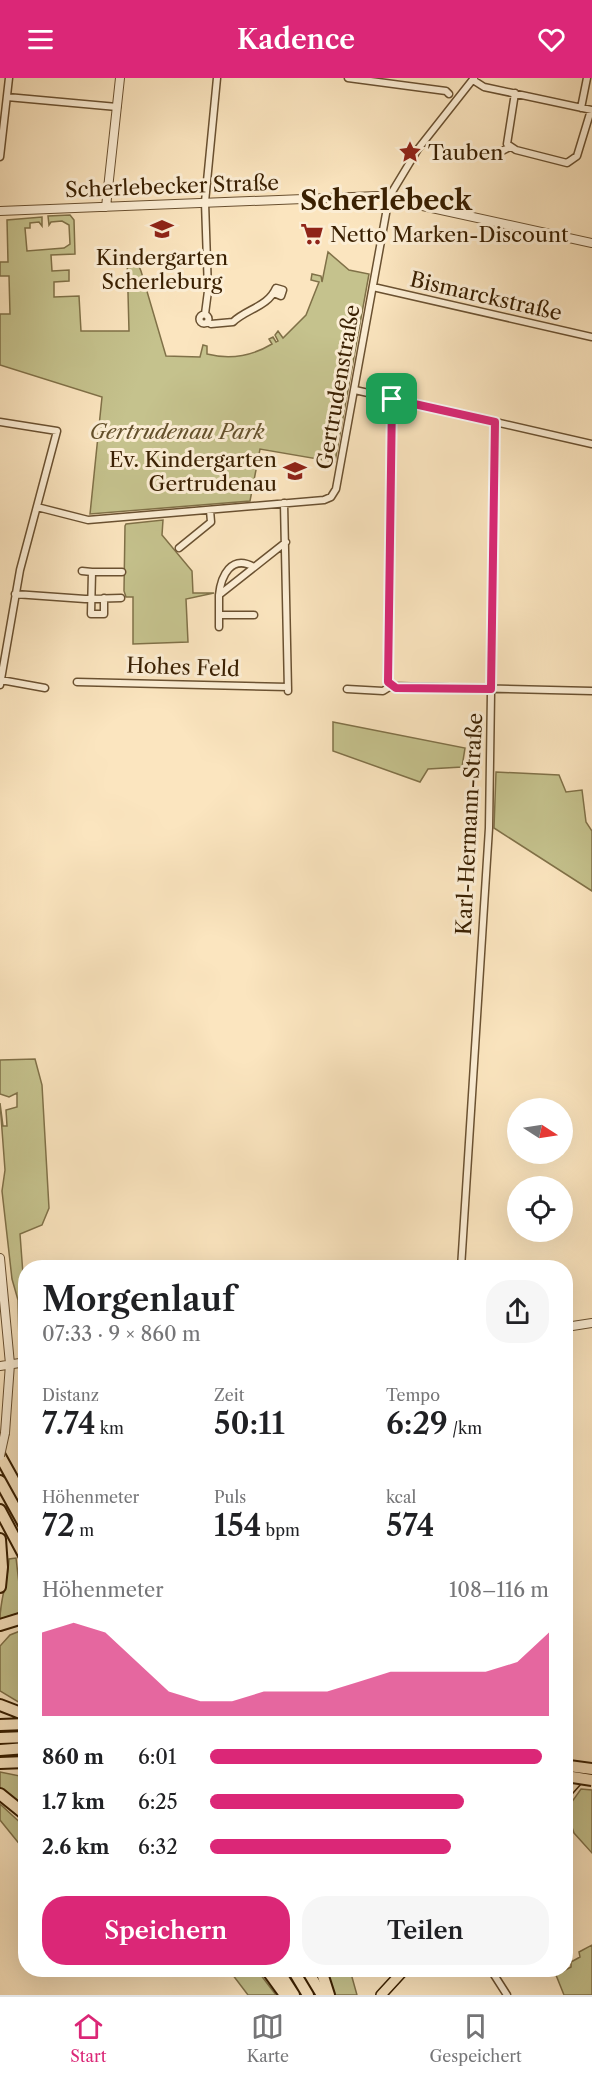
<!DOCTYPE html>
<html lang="de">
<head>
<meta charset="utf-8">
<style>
  body { margin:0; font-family:"Libre Caslon Text",serif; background:#f6f6f6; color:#202124; height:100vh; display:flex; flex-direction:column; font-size:22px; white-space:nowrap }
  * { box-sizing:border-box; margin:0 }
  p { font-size:20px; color:#757577 }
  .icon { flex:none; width:33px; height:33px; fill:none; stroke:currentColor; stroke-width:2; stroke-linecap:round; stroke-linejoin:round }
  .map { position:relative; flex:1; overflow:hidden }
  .panel { position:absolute; left:18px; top:1182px; width:555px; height:717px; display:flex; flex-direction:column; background:#fff; border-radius:24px; box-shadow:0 6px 24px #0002 }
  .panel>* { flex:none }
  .needle { width:39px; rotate:102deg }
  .tools { position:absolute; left:507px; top:1020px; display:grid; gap:12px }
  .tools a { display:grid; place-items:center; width:66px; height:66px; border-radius:50%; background:#fff; box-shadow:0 6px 24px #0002; font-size:30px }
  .pin { position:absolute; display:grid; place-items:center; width:51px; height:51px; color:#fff; margin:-26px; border-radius:12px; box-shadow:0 3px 9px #0006 }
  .round { display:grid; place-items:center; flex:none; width:63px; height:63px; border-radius:24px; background:#f6f6f6 }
  .summary { display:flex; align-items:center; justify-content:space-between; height:102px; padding:0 24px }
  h1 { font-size:33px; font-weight:600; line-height:45px }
  .metrics { display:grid; grid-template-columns:repeat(3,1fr); gap:9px; height:102px; padding:6px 24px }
  .metrics div { display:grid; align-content:center }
  .metrics b { font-size:30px; font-weight:600 }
  .metrics small { font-size:16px; font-weight:400 }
  .metrics p { font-size:16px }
  .chart { height:168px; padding:12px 24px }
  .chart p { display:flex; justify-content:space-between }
  .chart svg { width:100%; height:108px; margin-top:6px; fill:#db2777; opacity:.7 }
  .button { display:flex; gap:12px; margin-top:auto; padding:12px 24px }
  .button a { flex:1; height:69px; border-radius:24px; background:#db2777; color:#fff; font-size:24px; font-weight:600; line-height:69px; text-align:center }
  .button a+a { background:#f6f6f6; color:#202124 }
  ul { padding:0 24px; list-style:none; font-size:20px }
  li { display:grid; grid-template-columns:96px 72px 1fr; align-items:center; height:45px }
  li i { height:15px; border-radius:8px; background:#db2777 }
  header { display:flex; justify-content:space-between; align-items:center; height:78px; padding:0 24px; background:#db2777; color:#fff; font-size:27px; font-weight:600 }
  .menu { display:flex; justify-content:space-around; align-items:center; height:84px; border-top:2px solid #e0e0e0; background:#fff; font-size:16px; color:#757577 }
  .menu a { display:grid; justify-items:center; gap:3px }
  .menu .current { color:#db2777 }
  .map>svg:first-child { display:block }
</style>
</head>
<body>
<header><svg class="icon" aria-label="menu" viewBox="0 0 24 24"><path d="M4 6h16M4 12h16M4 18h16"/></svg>Kadence<svg class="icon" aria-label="heart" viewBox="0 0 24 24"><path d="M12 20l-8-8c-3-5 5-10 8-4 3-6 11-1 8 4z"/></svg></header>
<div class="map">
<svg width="592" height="1917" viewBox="0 0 592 1917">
  <rect width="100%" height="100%" fill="#fbe5bf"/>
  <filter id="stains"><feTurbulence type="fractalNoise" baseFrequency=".00333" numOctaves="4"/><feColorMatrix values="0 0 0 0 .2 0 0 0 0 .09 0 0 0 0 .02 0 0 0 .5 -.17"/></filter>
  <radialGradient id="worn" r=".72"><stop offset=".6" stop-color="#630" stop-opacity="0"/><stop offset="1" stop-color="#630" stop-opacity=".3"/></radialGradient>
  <!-- green -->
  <path fill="#c5c28d" stroke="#807148" stroke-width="1.5" d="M 70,137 L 74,142 L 75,176 L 51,177 L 52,193 L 69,192 L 69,203 L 54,204 L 54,219 L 79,218 L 81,253 L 129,253 L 127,177 L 130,177 L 136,181 L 141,193 L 166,278 L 200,279 L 203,267 L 207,268 L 207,276 C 231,282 252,278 272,266 L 269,261 L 273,259 L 276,264 L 278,263 L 275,257 L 278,253 L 283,260 L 306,237 L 319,204 L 311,202 L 312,196 L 321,198 L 322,204 L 328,174 L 349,192 L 369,196 L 335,384 L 260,371 L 250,423 L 90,436 L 102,319 L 0,287 L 0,236 L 10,236 L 9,198 L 0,198 L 0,184 L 8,184 L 7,142 L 42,139 L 42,148 L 39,144 L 30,145 L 30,150 L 25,150 L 27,173 L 64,170 L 70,166 L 69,147 L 62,143 L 51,144 L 49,147 L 48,138 Z
    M 163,442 L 162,457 L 192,493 L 193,515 L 214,515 L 186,521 L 188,564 L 133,566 L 133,519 L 126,519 L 124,513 L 125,448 L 126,446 Z
    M 333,644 L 465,670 L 462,689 L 428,691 L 420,704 L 333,673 Z
    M 496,694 L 559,697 L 566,714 L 582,712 L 586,744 L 592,753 L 592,813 L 494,750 Z
    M 35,981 L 42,1007 L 49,1130 L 42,1147 L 20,1156 L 25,1223 L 25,1276 L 19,1265 L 18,1222 L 12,1201 L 2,1113 L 5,1092 L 0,1025 L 3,1048 L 7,1048 L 6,1032 L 17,1029 L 17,1015 L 9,1019 L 0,1016 L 0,982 Z
    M 16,1480 L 22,1531 L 19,1535 L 0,1541 C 0,1521 8,1503 9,1481 Z
    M 25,1551 L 26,1551 L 25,1628 L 0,1613 L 0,1568 L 10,1557 Z
    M 0,1694 L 25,1699 L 25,1728 L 0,1710 Z
    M 581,1711 L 592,1712 L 592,1775 L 574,1755 L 566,1732 Z
    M 0,1726 L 25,1749 L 25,1773 L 0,1742 Z
    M 592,1867 L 592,1917 L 564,1917 L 556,1897 L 571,1889 L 571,1884 L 580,1879 L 579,1874 Z
    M 229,1892 L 257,1892 L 276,1917 L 248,1917 Z
    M 326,1892 L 350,1892 L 357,1917 L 334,1917 Z"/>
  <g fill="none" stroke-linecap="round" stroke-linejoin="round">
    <!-- minor casing -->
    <g stroke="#6a5131" stroke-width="9">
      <path id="minor" d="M 348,0 L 446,13 L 449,16
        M 473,2 L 484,9 L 592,32
        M 515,15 L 507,66 L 516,72 L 567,85 L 577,78 L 591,32
        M 7,19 L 117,29
        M 581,30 L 587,0
        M 502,73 L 510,69
        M 0,79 L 9,0
        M 373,209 L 592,259
        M 205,236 L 208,213 L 205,124 L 217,0
        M199.5 241a4.5 4.5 0 1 1 9 0a4.5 4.5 0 1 1-9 0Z
        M 208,244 L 211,246 L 233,244 C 246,231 268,229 276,210 L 283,212 L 281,218 L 274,215
        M 355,312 L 592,366
        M 0,344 L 57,353 L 20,492 L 0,607
        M 284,425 L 288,613
        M 37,429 L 88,442 L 324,422 L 331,419 L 336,411 L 389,119 L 418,71 L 474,0
        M 179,470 L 211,444 L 210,432
        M 82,493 L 92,494
        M 15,516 L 85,521 L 121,520
        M 219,517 C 221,498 231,476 254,489
        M 104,520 L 104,536 L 91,536 L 92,494 L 122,494
        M 219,537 L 254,537
        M 219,549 L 219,517 L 286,464
        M 1,602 L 45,610
        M 77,604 L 288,609
        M 391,608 L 387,599 L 392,321
        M 391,608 L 592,613
        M 347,611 L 383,613 L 391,608
        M 461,1190 L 489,750 L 495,344
        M 491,1892 L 507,1917"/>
    </g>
    <!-- tertiary casing -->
    <g stroke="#6a5131" stroke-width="10">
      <path id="tertiary" d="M 106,129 L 120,0
        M 0,133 L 377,118 L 592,165
        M 0,1180 L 10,1286 L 5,1355
        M 566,1249 L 592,1245
        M 0,1288 L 26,1284"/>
    </g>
    <!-- primary casing -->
    <g stroke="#3a2002" stroke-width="12">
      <path id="primary" d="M 566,1715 L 582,1697
        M 381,1917 L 404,1892"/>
    </g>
    <!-- trunk casing -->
    <g stroke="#3a2002" stroke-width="14">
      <path id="trunk" d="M 0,1378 L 26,1425
        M 0,1403 L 26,1450
        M 0,1432 L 26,1481
        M 267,1892 L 285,1917
        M 278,1892 L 294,1917
        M 293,1892 L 308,1917
        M 307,1892 L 322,1917"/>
    </g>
    <!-- motorway casing -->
    <g stroke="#3a2002" stroke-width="14">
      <path id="motorway" d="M 0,1461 L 2,1489 L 0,1509
        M 0,1547 L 26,1539
        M 0,1627 L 26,1637
        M 0,1647 L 26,1646
        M 0,1660 L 26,1659
        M 0,1672 L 26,1670
        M 0,1685 L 26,1684
        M 0,1716 L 26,1737
        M 321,1892 L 329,1917"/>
    </g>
    <!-- minor -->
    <use href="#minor" stroke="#fceed5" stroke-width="6"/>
    <!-- tertiary -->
    <use href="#tertiary" stroke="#fceed5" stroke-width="8"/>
    <!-- primary -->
    <use href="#primary" stroke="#fbe5bf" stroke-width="9"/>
    <!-- trunk -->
    <use href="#trunk" stroke="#fbe5bf" stroke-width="10"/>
    <!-- motorway -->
    <use href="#motorway" stroke="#fbe5bf" stroke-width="10"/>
    <!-- tertiary-bridge casing -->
    <g stroke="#6a5131" stroke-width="10" stroke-linecap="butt">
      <path id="tertiary-bridge" d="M 0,1378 L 5,1355"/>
    </g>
    <!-- motorway-bridge casing -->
    <g stroke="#3a2002" stroke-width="14" stroke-linecap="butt">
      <path id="motorway-bridge" d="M 569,1688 L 592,1691
        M 566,1698 L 592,1702"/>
    </g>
    <!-- tertiary-bridge -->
    <use href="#tertiary-bridge" stroke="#fceed5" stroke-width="8"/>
    <!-- motorway-bridge -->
    <use href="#motorway-bridge" stroke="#fbe5bf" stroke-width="10"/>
  </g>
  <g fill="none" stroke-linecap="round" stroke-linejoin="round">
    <!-- route casing -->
    <g stroke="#fff" stroke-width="12">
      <path id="route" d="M 392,321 L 495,344 L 491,611 L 396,610 L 388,604 Z"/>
    </g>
    <!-- route -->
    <use href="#route" stroke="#db2777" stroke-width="8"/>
  </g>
  <!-- icons -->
  <defs>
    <g id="sight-bare" transform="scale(1.8)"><path d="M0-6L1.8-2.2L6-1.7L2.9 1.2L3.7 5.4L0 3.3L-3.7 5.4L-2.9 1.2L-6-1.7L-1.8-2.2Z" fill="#8f2418" stroke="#fceed5" stroke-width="2.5" paint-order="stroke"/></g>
    <g id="school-bare" transform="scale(1.8)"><path d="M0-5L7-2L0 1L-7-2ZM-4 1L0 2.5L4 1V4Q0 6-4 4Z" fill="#8f2418" stroke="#fceed5" stroke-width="2.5" paint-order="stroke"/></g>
    <g id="supermarket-bare" transform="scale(1.8)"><path d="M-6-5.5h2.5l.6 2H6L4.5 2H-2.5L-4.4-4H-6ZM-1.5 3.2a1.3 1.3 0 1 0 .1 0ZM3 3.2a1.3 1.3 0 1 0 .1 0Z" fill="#8f2418" stroke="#fceed5" stroke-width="2.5" paint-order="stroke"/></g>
  </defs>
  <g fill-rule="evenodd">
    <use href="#sight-bare" x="410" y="74"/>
    <use href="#school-bare" x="162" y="151"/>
    <use href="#supermarket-bare" x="312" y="156"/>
    <use href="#school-bare" x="295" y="393"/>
  </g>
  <g text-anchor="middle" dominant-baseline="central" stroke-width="6" stroke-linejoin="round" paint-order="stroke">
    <!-- poi labels -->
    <g font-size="21" fill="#3a2002" stroke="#fceed5" text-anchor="start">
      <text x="428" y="74">Tauben</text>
      <text x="330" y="156">Netto Marken-Discount</text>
      <text x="162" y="179" text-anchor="middle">Kindergarten<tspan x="162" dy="24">Scherleburg</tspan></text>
      <text x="277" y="381" text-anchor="end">Ev. Kindergarten<tspan x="277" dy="24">Gertrudenau</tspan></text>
    </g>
    <!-- street labels -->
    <g font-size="21" fill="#3a2002" stroke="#fceed5">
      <text transform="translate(172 108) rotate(-2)">Scherlebecker Straße</text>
      <text transform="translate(486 218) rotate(13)">Bismarckstraße</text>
      <text transform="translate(338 309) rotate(-80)">Gertrudenstraße</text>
      <text transform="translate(183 589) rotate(2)">Hohes Feld</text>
      <text transform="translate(469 746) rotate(-87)">Karl-Hermann-Straße</text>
    </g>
    <!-- park labels -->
    <g font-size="21" font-style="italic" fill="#64512c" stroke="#fceed5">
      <text x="177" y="353">Gertrudenau Park</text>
    </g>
    <!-- district labels -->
    <g font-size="27" font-weight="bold" fill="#3a2002" stroke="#fceed5">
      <text x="386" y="122">Scherlebeck</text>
    </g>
  </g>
  <rect width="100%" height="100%" filter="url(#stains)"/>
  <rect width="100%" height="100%" fill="url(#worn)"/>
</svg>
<div class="tools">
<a><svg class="needle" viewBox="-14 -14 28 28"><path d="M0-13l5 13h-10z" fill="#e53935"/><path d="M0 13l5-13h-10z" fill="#757577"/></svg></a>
<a><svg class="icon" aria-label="locate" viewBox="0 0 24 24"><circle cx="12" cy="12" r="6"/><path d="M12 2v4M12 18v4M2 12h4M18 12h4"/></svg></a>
</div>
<div class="pin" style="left:392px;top:321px;background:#1e9e55"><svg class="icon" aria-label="arrive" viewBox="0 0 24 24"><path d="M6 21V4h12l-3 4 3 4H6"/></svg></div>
<section class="panel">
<div class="summary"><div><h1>Morgenlauf</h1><p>07:33 · 9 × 860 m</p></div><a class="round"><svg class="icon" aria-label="share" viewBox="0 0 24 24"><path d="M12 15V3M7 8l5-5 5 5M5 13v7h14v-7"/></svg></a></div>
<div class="metrics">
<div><p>Distanz</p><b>7.74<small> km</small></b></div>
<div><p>Zeit</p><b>50:11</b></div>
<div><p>Tempo</p><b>6:29<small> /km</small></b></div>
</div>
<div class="metrics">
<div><p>Höhenmeter</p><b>72<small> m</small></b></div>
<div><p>Puls</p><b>154<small> bpm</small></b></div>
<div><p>kcal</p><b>574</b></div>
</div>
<div class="chart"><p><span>Höhenmeter</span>108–116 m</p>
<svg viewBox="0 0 160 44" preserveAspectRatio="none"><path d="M0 44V10L10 6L20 10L30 22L40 34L50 38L60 38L70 34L80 34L90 34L100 30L110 26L120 26L130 26L140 26L150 22L160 10V44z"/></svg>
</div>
<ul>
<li><b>860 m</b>6:01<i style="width:98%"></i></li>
<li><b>1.7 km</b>6:25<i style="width:75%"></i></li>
<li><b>2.6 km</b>6:32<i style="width:71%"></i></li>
</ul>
<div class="button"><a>Speichern</a><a>Teilen</a></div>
</section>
</div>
<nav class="menu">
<a class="current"><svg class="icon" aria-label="home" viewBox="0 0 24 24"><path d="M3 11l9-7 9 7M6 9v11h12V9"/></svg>Start</a>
<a><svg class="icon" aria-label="map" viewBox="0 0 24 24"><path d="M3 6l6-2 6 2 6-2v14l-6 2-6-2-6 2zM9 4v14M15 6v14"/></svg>Karte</a>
<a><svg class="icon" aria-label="saved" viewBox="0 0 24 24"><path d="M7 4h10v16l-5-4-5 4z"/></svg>Gespeichert</a>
</nav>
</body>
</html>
